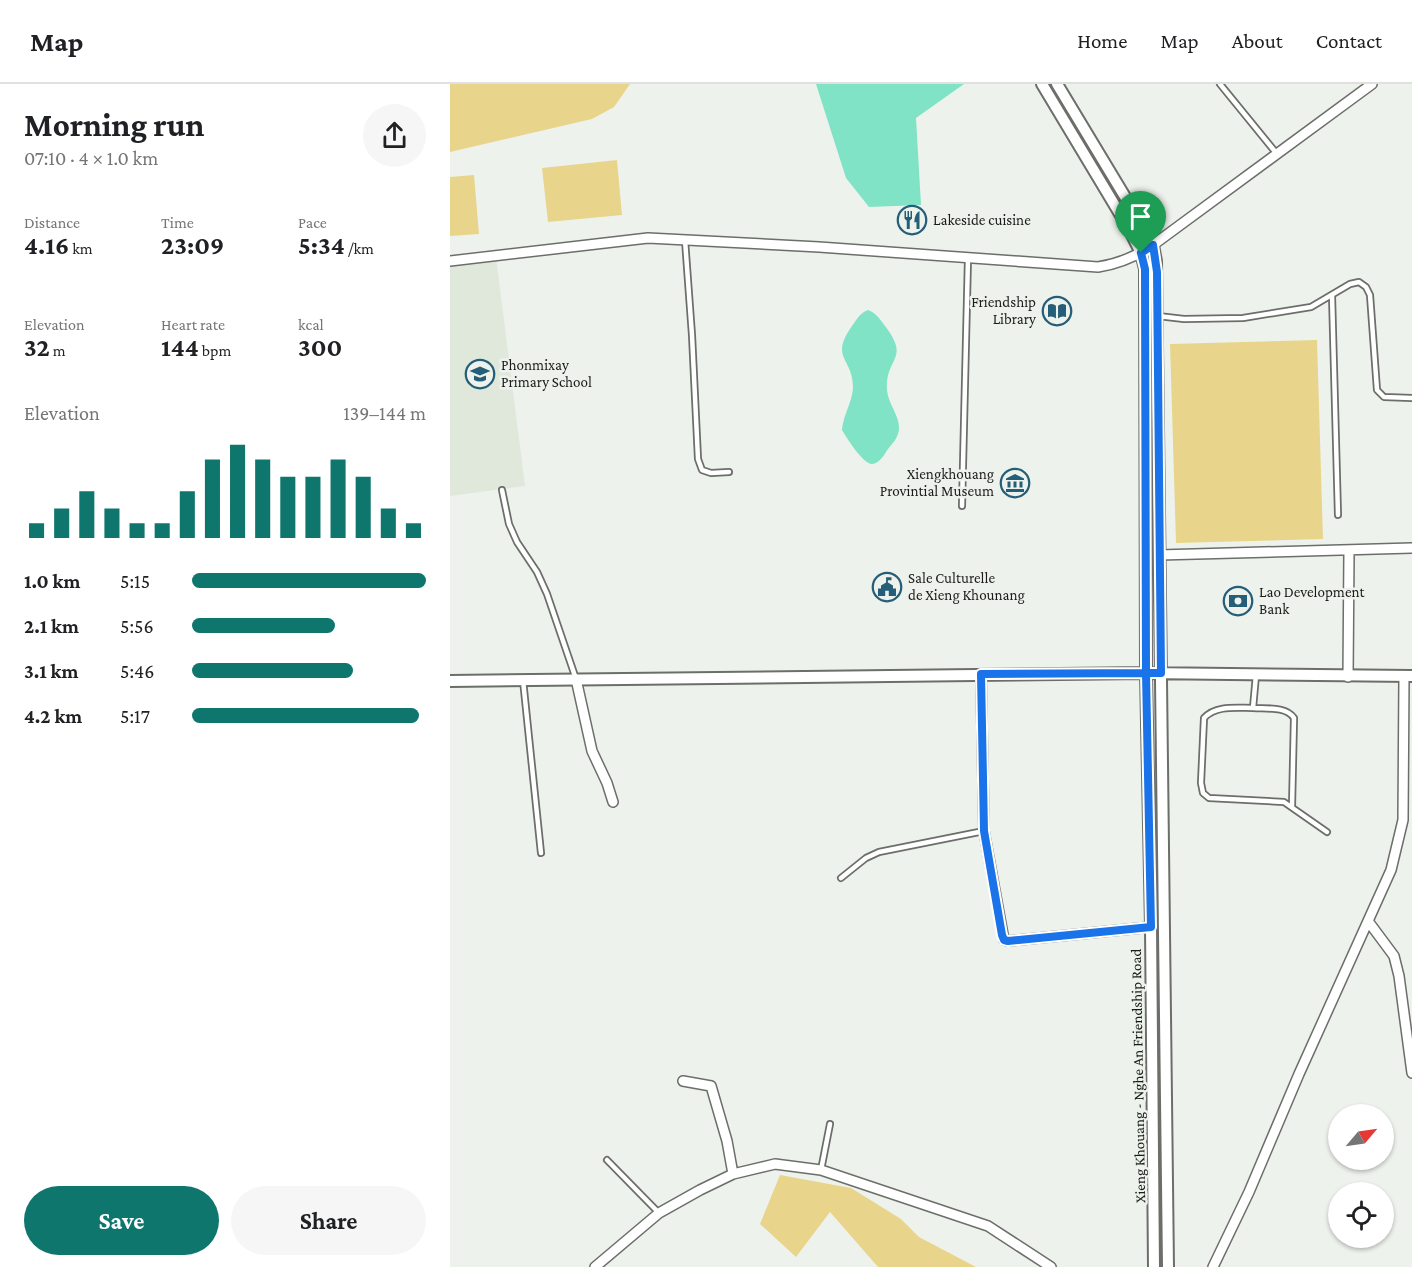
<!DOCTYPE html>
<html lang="en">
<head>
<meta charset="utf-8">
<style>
  body { margin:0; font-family:"Crimson Pro",serif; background:#f6f6f6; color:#202124; height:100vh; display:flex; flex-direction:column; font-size:22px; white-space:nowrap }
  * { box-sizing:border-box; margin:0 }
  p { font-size:20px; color:#757577 }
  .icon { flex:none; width:33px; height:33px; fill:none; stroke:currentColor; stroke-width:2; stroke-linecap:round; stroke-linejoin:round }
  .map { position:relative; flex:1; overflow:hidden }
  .panel { display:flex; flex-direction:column; background:#fff; width:450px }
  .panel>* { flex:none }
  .needle { width:39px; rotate:61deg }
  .fabs { position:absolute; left:878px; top:1020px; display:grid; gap:12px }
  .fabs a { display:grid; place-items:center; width:66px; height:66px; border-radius:50%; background:#fff; box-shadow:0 2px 4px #0004; font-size:30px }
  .pin { position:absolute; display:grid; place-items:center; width:51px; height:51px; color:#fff; margin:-62px -26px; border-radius:50% 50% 50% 0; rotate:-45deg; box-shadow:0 0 6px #0007 }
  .pin .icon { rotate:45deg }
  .round { display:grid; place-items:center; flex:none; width:63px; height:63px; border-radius:32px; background:#f6f6f6 }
  .summary { display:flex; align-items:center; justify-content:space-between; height:102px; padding:0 24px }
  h1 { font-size:33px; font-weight:700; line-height:45px }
  .figures { display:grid; grid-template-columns:repeat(3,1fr); gap:9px; height:102px; padding:6px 24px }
  .figures div { display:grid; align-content:center }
  .figures b { font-size:26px; font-weight:700 }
  .figures small { font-size:16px; font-weight:400 }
  .figures p { font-size:16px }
  .chart { height:168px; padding:12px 24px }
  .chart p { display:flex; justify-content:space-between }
  .chart svg { width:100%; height:108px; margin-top:6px; stroke:#0f766e; stroke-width:6 }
  .cta { display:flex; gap:12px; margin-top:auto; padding:12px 24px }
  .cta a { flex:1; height:69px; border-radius:36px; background:#0f766e; color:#fff; font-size:24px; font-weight:700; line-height:69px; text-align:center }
  .cta a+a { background:#f6f6f6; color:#202124 }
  ul { padding:0 24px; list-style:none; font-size:20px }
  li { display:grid; grid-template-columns:96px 72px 1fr; align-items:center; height:45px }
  li i { height:15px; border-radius:8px; background:#0f766e }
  header { display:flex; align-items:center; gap:36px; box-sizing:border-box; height:84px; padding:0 30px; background:#fff; border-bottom:2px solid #e0e0e0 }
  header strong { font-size:28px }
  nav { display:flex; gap:33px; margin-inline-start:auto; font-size:21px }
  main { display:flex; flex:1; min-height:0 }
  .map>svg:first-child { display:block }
</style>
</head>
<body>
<header>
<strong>Map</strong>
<nav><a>Home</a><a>Map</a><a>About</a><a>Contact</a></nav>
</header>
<main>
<section class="panel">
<div class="summary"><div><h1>Morning run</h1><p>07:10 · 4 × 1.0 km</p></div><a class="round"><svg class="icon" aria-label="share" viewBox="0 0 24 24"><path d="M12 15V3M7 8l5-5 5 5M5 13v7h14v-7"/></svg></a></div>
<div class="figures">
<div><p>Distance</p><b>4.16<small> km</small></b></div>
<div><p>Time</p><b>23:09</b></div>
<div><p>Pace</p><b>5:34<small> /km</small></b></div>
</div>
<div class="figures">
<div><p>Elevation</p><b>32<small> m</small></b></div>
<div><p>Heart rate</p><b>144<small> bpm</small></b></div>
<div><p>kcal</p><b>300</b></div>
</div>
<div class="chart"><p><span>Elevation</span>139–144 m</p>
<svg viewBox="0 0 160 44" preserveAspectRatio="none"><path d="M5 44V38M15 44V32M25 44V25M35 44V32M45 44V38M55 44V38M65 44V25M75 44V12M85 44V6M95 44V12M105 44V19M115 44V19M125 44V12M135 44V19M145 44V32M155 44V38"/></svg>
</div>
<ul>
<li><b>1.0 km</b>5:15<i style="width:100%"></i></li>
<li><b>2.1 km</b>5:56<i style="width:61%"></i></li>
<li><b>3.1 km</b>5:46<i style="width:69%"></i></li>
<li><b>4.2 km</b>5:17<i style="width:97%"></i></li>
</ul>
<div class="cta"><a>Save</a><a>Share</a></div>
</section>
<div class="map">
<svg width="962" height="1183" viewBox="0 0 962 1183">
  <rect width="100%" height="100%" fill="#eef2ec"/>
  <!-- built -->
  <path fill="#e0e8dc" d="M 46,173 L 75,402 L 0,412 L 0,178 Z"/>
  <!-- green -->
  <path fill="#e8d58b" d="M 0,0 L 180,0 L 164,23 L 142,35 L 0,68 Z
    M 167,76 L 172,131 L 98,138 L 92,84 Z
    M 24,91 L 29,150 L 0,152 L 0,93 Z
    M 867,256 L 873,455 L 726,459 L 720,260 Z
    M 330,1091 L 401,1104 L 451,1135 L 469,1153 L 526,1183 L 428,1183 L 380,1128 L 346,1173 L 310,1140 Z"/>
  <!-- water -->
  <path fill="#80e3c5" d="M 366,0 L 514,0 L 466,34 L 471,121 L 419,123 L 396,94 Z
    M 418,226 C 426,229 430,235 435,242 C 461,276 435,273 437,306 C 438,320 450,332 449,345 C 448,354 443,359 438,365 C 434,371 429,380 422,380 C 413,380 396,353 392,346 C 393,331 402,319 403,304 C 403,273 379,275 402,242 C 407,235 410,229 418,226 Z"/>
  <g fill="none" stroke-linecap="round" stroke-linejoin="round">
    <!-- service casing -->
    <g stroke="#6b6e69" stroke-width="8">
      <path id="service" d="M 770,0 L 827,70
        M 235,156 L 242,251 L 248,375 L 252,386 L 261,389 L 279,388
        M 882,211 L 888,431
        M 708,232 L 734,235 L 793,234 L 861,223 L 900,200 L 909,198 L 916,203 L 920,211 L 927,306 L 934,313 L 962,314
        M 52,406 L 59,440 L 67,458 L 87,488 L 97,510 L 126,595
        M 512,422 L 518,174
        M 806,591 L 803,624 C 786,624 766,621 754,634 L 751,699 L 753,709 L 759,714 L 834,718 L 877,748
        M 73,596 L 91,769
        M 803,624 C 816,625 836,622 844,634 L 842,723
        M 391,794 L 416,774 L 429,768 L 534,747
        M 157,1076 L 209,1129
        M 371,1086 L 380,1040"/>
    </g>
    <!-- minor casing -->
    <g stroke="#6b6e69" stroke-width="12">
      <path id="minor" d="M 0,177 L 198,154 L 369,163 L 648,183 C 669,180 685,173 703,161 L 922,0
        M 709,471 L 962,464
        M 531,590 L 534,747 L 554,856 L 558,857 L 701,843
        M 898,593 L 899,467
        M 126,595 L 142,667 L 157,699 L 163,718
        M 918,837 L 944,872 L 949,892 L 962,989
        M 233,997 L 261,1002 L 277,1057 L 283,1090
        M 145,1183 L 209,1129 L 250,1106 L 283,1090 L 325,1080 L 371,1086 L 538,1142 L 601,1183
        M 763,1183 L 799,1108 L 849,990 L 941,786 L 953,736 L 954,592"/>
    </g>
    <!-- tertiary casing -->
    <g stroke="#6b6e69" stroke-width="14">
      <path id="tertiary" d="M 592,0 L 679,145 L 691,169 L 695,185 L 696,589 L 701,843 L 704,1183
        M 607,0 L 692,141 L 703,161 L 706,177 L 718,1183
        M 0,597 L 696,589 L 962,592"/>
    </g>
    <!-- service -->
    <use href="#service" stroke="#fff" stroke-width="4.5"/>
    <!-- minor -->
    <use href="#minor" stroke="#fff" stroke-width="9"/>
    <!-- tertiary -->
    <use href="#tertiary" stroke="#fff" stroke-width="10"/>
  </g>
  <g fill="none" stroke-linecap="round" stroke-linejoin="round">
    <!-- route casing -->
    <g stroke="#fff" stroke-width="12">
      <path id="route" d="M 691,169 L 695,185 L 696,589 L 531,590 L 534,747 L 552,851 L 554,856 L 558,857 L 701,843 L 696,589 L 711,589 L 707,188 L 703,161 L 691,169"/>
    </g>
    <!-- route -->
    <use href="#route" stroke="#1a73e8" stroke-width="8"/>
  </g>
  <!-- icons -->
  <defs>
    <g id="restaurant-ring" transform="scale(1.5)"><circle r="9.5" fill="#eef2ec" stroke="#255e78" stroke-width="1.5"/><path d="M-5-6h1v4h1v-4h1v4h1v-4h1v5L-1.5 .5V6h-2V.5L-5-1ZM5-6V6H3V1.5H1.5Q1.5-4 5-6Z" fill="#255e78"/></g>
    <g id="library-ring" transform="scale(1.5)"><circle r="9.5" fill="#eef2ec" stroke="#255e78" stroke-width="1.5"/><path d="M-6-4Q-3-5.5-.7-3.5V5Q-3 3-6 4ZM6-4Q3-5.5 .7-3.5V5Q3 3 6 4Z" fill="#255e78"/></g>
    <g id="school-ring" transform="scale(1.5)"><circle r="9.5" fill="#eef2ec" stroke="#255e78" stroke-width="1.5"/><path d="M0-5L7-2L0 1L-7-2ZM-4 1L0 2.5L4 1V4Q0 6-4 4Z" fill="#255e78"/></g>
    <g id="museum-ring" transform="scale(1.5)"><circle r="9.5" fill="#eef2ec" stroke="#255e78" stroke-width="1.5"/><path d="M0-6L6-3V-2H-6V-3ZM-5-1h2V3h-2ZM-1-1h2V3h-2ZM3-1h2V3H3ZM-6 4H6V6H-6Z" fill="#255e78"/></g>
    <g id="civic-ring" transform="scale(1.5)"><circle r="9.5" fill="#eef2ec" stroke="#255e78" stroke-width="1.5"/><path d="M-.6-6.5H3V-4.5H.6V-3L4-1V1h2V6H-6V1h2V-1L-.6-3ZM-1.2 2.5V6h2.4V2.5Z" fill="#255e78"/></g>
    <g id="bank-ring" transform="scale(1.5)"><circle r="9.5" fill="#eef2ec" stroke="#255e78" stroke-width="1.5"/><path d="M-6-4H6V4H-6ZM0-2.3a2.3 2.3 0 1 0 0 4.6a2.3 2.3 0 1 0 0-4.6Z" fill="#255e78"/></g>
  </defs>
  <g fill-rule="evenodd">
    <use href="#restaurant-ring" x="462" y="136"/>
    <use href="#library-ring" x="607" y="227"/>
    <use href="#school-ring" x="30" y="290"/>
    <use href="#museum-ring" x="565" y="399"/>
    <use href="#civic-ring" x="437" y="503"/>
    <use href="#bank-ring" x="788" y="517"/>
  </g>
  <g text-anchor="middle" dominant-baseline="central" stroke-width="5" stroke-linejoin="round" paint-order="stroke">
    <!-- poi labels -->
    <g font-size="15" fill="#1b1c1a" stroke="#eef2ec" text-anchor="start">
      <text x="483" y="136">Lakeside cuisine</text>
      <text x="586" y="218" text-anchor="end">Friendship<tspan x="586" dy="17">Library</tspan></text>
      <text x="51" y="281">Phonmixay<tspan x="51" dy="17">Primary School</tspan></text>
      <text x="544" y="390" text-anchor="end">Xiengkhouang<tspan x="544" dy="17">Provintial Museum</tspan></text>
      <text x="458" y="494">Sale Culturelle<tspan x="458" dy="17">de Xieng Khounang</tspan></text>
      <text x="809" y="508">Lao Development<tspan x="809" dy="17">Bank</tspan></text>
    </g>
    <!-- street labels -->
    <g font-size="15" fill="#1b1c1a" stroke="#eef2ec">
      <text transform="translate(688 992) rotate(-91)">Xieng Khouang - Nghe An Friendship Road</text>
    </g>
  </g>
</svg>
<div class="fabs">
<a><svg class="needle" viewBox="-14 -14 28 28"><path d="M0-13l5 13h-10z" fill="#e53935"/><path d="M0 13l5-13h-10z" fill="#757577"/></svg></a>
<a><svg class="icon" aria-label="locate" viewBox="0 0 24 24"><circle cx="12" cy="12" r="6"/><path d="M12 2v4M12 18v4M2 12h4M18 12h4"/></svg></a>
</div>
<div class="pin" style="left:691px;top:169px;background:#1e9e55"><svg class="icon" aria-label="arrive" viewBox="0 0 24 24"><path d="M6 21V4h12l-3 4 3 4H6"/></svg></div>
</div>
</main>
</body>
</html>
